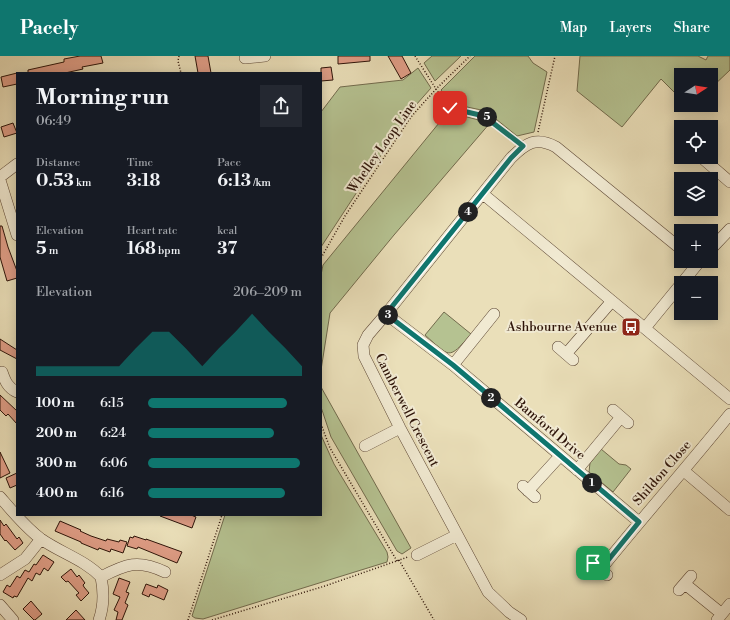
<!DOCTYPE html>
<html lang="en">
<head>
<meta charset="utf-8">
<style>
  body { margin:0; font-family:"Libre Bodoni",serif; background:#242831; color:#f1f3f6; height:100vh; display:flex; flex-direction:column; font-size:15px; white-space:nowrap }
  * { box-sizing:border-box; margin:0 }
  p { font-size:13px; color:#9ea1a6 }
  .icon { flex:none; width:22px; height:22px; fill:none; stroke:currentColor; stroke-width:2; stroke-linecap:round; stroke-linejoin:round }
  .map { position:relative; flex:1; overflow:hidden }
  .details { position:absolute; left:16px; top:16px; width:306px; height:444px; display:flex; flex-direction:column; background:#171b24; border-radius:0px; box-shadow:0 2px 10px #0003 }
  .details>* { flex:none }
  .needle { width:26px; rotate:78deg }
  .tools { position:absolute; left:674px; top:12px; display:grid; gap:8px }
  .tools a { display:grid; place-items:center; width:44px; height:44px; border-radius:0px; background:#171b24; box-shadow:0 2px 10px #0003; font-size:20px }
  .pin { position:absolute; display:grid; place-items:center; width:34px; height:34px; color:#fff; margin:-17px; border-radius:8px; box-shadow:0 2px 6px #0006 }
  .km { position:absolute; width:20px; height:20px; margin:-10px; border-radius:50%; background:#222; color:#fff; font-size:11px; line-height:20px; text-align:center }
  .round { display:grid; place-items:center; flex:none; width:42px; height:42px; border-radius:0px; background:#242831 }
  .headline { display:flex; align-items:center; justify-content:space-between; height:68px; padding:0 20px }
  h1 { font-size:22px; font-weight:700; line-height:30px }
  .stats { display:grid; grid-template-columns:repeat(3,1fr); gap:6px; height:68px; padding:4px 20px }
  .stats div { display:grid; align-content:center }
  .stats b { font-size:17px; font-weight:700 }
  .stats small { font-size:11px; font-weight:400 }
  .stats p { font-size:11px }
  .chart { height:112px; padding:8px 20px }
  .chart p { display:flex; justify-content:space-between }
  .chart svg { width:100%; height:72px; margin-top:4px; fill:#0f766e; opacity:.7 }
  ul { padding:0 20px; list-style:none; font-size:13px }
  li { display:grid; grid-template-columns:64px 48px 1fr; align-items:center; height:30px }
  li i { height:10px; border-radius:5px; background:#0f766e }
  header { display:flex; align-items:center; gap:24px; box-sizing:border-box; height:56px; padding:0 20px; background:#0f766e; color:#fff }
  header strong { font-size:19px }
  nav { display:flex; gap:22px; margin-inline-start:auto; font-size:14px }
  .map>svg:first-child { display:block }
</style>
</head>
<body>
<header>
<strong>Pacely</strong>
<nav><a>Map</a><a>Layers</a><a>Share</a></nav>
</header>
<div class="map">
<svg width="730" height="564" viewBox="0 0 730 564">
  <rect width="100%" height="100%" fill="#eadfb9"/>
  <filter id="stains"><feTurbulence type="fractalNoise" baseFrequency=".005" numOctaves="4"/><feColorMatrix values="0 0 0 0 .2 0 0 0 0 .09 0 0 0 0 .02 0 0 0 .5 -.17"/></filter>
  <radialGradient id="worn" r=".72"><stop offset=".6" stop-color="#630" stop-opacity="0"/><stop offset="1" stop-color="#630" stop-opacity=".3"/></radialGradient>
  <!-- green -->
  <path fill="#b5c291" stroke="#726b4d" d="M 432,0 L 461,0 L 435,25 L 424,7 Z
    M 475,0 L 528,0 L 533,7 L 547,16 L 534,76 L 517,80 L 486,55 L 453,48 L 441,34 Z
    M 580,0 L 698,0 L 706,4 L 708,0 L 730,0 L 730,14 L 711,32 L 711,19 L 681,19 L 681,43 L 661,23 L 622,71 L 577,35 Z
    M 418,12 L 431,32 L 408,58 L 321,191 L 321,56 L 340,31 L 403,24 Z
    M 448,56 L 490,67 L 394,179 L 330,257 L 321,314 L 321,219 L 323,209 Z
    M 444,256 L 471,278 C 448,305 450,301 425,279 Z
    M 321,331 L 411,492 L 402,498 L 397,495 L 331,381 L 321,351 Z
    M 321,379 L 334,408 L 387,496 L 388,501 L 387,506 L 203,563 L 195,562 L 192,560 L 225,459 L 321,459 Z
    M 601,393 L 619,408 L 626,409 L 631,413 L 613,436 L 589,416 L 590,407 Z"/>
  <!-- building -->
  <path fill="#e09e87" stroke="#2e1409" d="M 80,0 L 101,0 L 103,7 L 82,11 L 83,13 L 65,17 L 28,17 L 28,14 L 64,6 L 64,3 Z
    M 195,0 L 208,0 L 211,17 L 198,17 Z
    M 338,0 L 370,0 L 370,5 L 338,8 Z
    M 388,0 L 402,0 L 411,17 L 401,23 Z
    M 331,11 L 333,24 L 321,25 L 321,12 Z
    M 17,17 L 17,28 L 3,31 L 1,21 Z
    M 13,67 L 17,77 L 4,81 L 1,71 Z
    M 0,170 L 2,170 L 8,191 L 17,215 L 17,222 L 7,225 L 0,201 Z
    M 0,283 L 17,294 L 17,303 L 0,294 Z
    M 0,339 L 17,355 L 17,368 L 8,358 L 6,360 L 0,354 Z
    M 0,396 L 10,417 L 0,422 Z
    M 17,417 L 17,429 L 10,432 L 6,422 Z
    M 160,459 L 191,459 L 196,461 L 192,472 L 160,460 Z
    M 0,464 L 4,470 L 6,468 L 17,483 L 19,481 L 23,487 L 15,494 L 6,484 L 5,485 L 0,478 Z
    M 60,465 L 81,474 L 80,475 L 91,480 L 106,485 L 107,483 L 119,486 L 120,484 L 127,486 L 123,497 L 111,493 L 110,496 L 99,492 L 98,494 L 81,487 L 81,486 L 55,475 Z
    M 134,480 L 146,484 L 146,483 L 182,496 L 177,507 L 138,491 L 137,493 L 127,490 L 130,481 L 133,482 Z
    M 43,499 L 54,506 L 48,515 L 44,512 L 40,519 L 36,517 L 32,525 L 28,522 L 17,541 L 14,540 L 13,542 L 3,536 L 7,529 L 10,531 L 17,520 L 20,522 L 25,514 L 29,516 L 34,508 L 36,509 Z
    M 71,513 L 77,521 L 79,519 L 85,527 L 83,529 L 84,531 L 89,537 L 81,545 L 76,539 L 79,537 L 68,525 L 66,526 L 61,521 Z
    M 119,522 L 130,526 L 126,536 L 129,537 L 125,547 L 128,549 L 122,564 L 116,564 L 118,556 L 114,554 L 120,541 L 113,538 Z
    M 146,528 L 157,532 L 158,529 L 168,534 L 164,544 L 150,538 L 149,541 L 142,538 Z
    M 31,545 L 42,558 L 35,564 L 34,564 L 23,553 Z
    M 76,554 L 85,564 L 66,564 Z"/>
  <g fill="none" stroke-linecap="round" stroke-linejoin="round">
    <!-- minor casing -->
    <g stroke="#5d4735" stroke-width="12">
      <path id="minor" d="M 245,2 L 265,0
        M 701,101 L 730,126
        M 0,121 L 17,108
        M 0,124 L 17,179
        M 483,138 L 730,343
        M 711,193 L 730,173
        M 682,227 L 700,205
        M 386,258 L 453,309 L 639,466
        M 645,272 L 681,228
        M 558,291 L 573,304
        M 566,298 L 612,245
        M 453,309 L 494,258
        M 2,316 C 5,325 8,332 17,336
        M 613,354 L 628,367
        M 365,390 L 400,372
        M 577,414 L 621,361
        M 684,415 L 730,454
        M 523,430 L 535,441
        M 528,435 L 560,400
        M 0,441 C 13,456 25,471 41,483 C 61,497 85,504 101,521
        M 417,499 L 457,479
        M 593,507 L 607,519
        M 601,513 C 643,461 688,410 730,358
        M 0,519 L 25,503 L 41,483
        M 101,521 C 126,508 138,503 165,516
        M 685,528 L 722,558
        M 679,534 L 691,520
        M 0,549 L 13,564
        M 99,564 C 104,550 104,536 101,521
        M 521,564 L 509,556 L 488,536 L 400,372 L 364,300 L 363,289 L 368,279 L 386,258 L 511,102 C 526,87 536,80 556,91 L 681,193
        M 717,564 L 730,548"/>
    </g>
    <!-- path -->
    <path stroke="#2e1409" stroke-width="1.5" stroke-dasharray="1 2" stroke-linecap="butt" d="M 179,0 L 178,5 L 181,17
      M 415,0 L 436,33 L 450,52 L 484,59 L 516,84
      M 538,76 L 555,0
      M 321,202 L 345,160 L 411,61 L 436,33 L 470,0
      M 321,368 L 330,392 L 397,505
      M 399,504 L 434,564
      M 188,564 L 222,459
      M 212,564 L 325,530 L 408,501"/>
    <!-- minor -->
    <use href="#minor" stroke="#f1ead2" stroke-width="11"/>
  </g>
  <g fill="none" stroke-linecap="round" stroke-linejoin="round">
    <!-- route casing -->
    <g stroke="#fff" stroke-width="8">
      <path id="route" d="M 450,52 L 484,60 L 523,90 L 511,102 L 386,258 L 453,309 L 639,466 L 601,513 L 593,507"/>
    </g>
    <!-- route -->
    <use href="#route" stroke="#0f766e" stroke-width="5"/>
  </g>
  <!-- icons -->
  <defs>
    <g id="bus-square" transform="scale(1)"><rect x="-9" y="-9" width="18" height="18" rx="4" fill="#8f2418" stroke="#f1ead2"/><path d="M-5-6H5V4H4V6H2V4H-2V6H-4V4H-5ZM-3.5-4V0h7V-4ZM-3.5 1.2v1.5H-2V1.2ZM2 1.2v1.5H3.5V1.2Z" fill="#fff"/></g>
  </defs>
  <g fill-rule="evenodd">
    <use href="#bus-square" x="631" y="271"/>
  </g>
  <g text-anchor="middle" dominant-baseline="central" stroke-width="4" stroke-linejoin="round" paint-order="stroke">
    <!-- street labels -->
    <g font-size="13" fill="#2e1409" stroke="#f1ead2">
      <text transform="translate(382 91) rotate(-55)">Whelley Loop Line</text>
      <text transform="translate(407 354) rotate(63)">Camberwell Crescent</text>
      <text transform="translate(550 373) rotate(40)">Bamford Drive</text>
      <text transform="translate(662 417) rotate(-49)">Shildon Close</text>
    </g>
    <!-- poi labels -->
    <g font-size="13" fill="#2e1409" stroke="#f1ead2" text-anchor="end">
      <text x="617" y="271">Ashbourne Avenue</text>
    </g>
  </g>
  <rect width="100%" height="100%" filter="url(#stains)"/>
  <rect width="100%" height="100%" fill="url(#worn)"/>
</svg>
<div class="tools">
<a><svg class="needle" viewBox="-14 -14 28 28"><path d="M0-13l5 13h-10z" fill="#e53935"/><path d="M0 13l5-13h-10z" fill="#9ea1a6"/></svg></a>
<a><svg class="icon" aria-label="locate" viewBox="0 0 24 24"><circle cx="12" cy="12" r="6"/><path d="M12 2v4M12 18v4M2 12h4M18 12h4"/></svg></a>
<a><svg class="icon" aria-label="layers" viewBox="0 0 24 24"><path d="M12 4l9 5-9 5-9-5zM3 14l9 5 9-5"/></svg></a>
<a>+</a>
<a>−</a>
</div>
<div class="pin" style="left:593px;top:507px;background:#1e9e55"><svg class="icon" aria-label="arrive" viewBox="0 0 24 24"><path d="M6 21V4h12l-3 4 3 4H6"/></svg></div>
<div class="pin" style="left:450px;top:52px;background:#d93025"><svg class="icon" aria-label="check" viewBox="0 0 24 24"><path d="M5 12l5 5 9-10"/></svg></div>
<b class="km" style="left:592px;top:427px">1</b>
<b class="km" style="left:491px;top:342px">2</b>
<b class="km" style="left:388px;top:259px">3</b>
<b class="km" style="left:468px;top:156px">4</b>
<b class="km" style="left:487px;top:61px">5</b>
<section class="details">
<div class="headline"><div><h1>Morning run</h1><p>06:49</p></div><a class="round"><svg class="icon" aria-label="share" viewBox="0 0 24 24"><path d="M12 15V3M7 8l5-5 5 5M5 13v7h14v-7"/></svg></a></div>
<div class="stats">
<div><p>Distance</p><b>0.53<small> km</small></b></div>
<div><p>Time</p><b>3:18</b></div>
<div><p>Pace</p><b>6:13<small> /km</small></b></div>
</div>
<div class="stats">
<div><p>Elevation</p><b>5<small> m</small></b></div>
<div><p>Heart rate</p><b>168<small> bpm</small></b></div>
<div><p>kcal</p><b>37</b></div>
</div>
<div class="chart"><p><span>Elevation</span>206–209 m</p>
<svg viewBox="0 0 160 44" preserveAspectRatio="none"><path d="M0 44V38L10 38L20 38L30 38L40 38L50 38L60 27L70 17L80 17L90 27L100 38L110 27L120 17L130 6L140 17L150 27L160 38V44z"/></svg>
</div>
<ul>
<li><b>100 m</b>6:15<i style="width:90%"></i></li>
<li><b>200 m</b>6:24<i style="width:82%"></i></li>
<li><b>300 m</b>6:06<i style="width:99%"></i></li>
<li><b>400 m</b>6:16<i style="width:89%"></i></li>
</ul>
</section>
</div>
</body>
</html>
